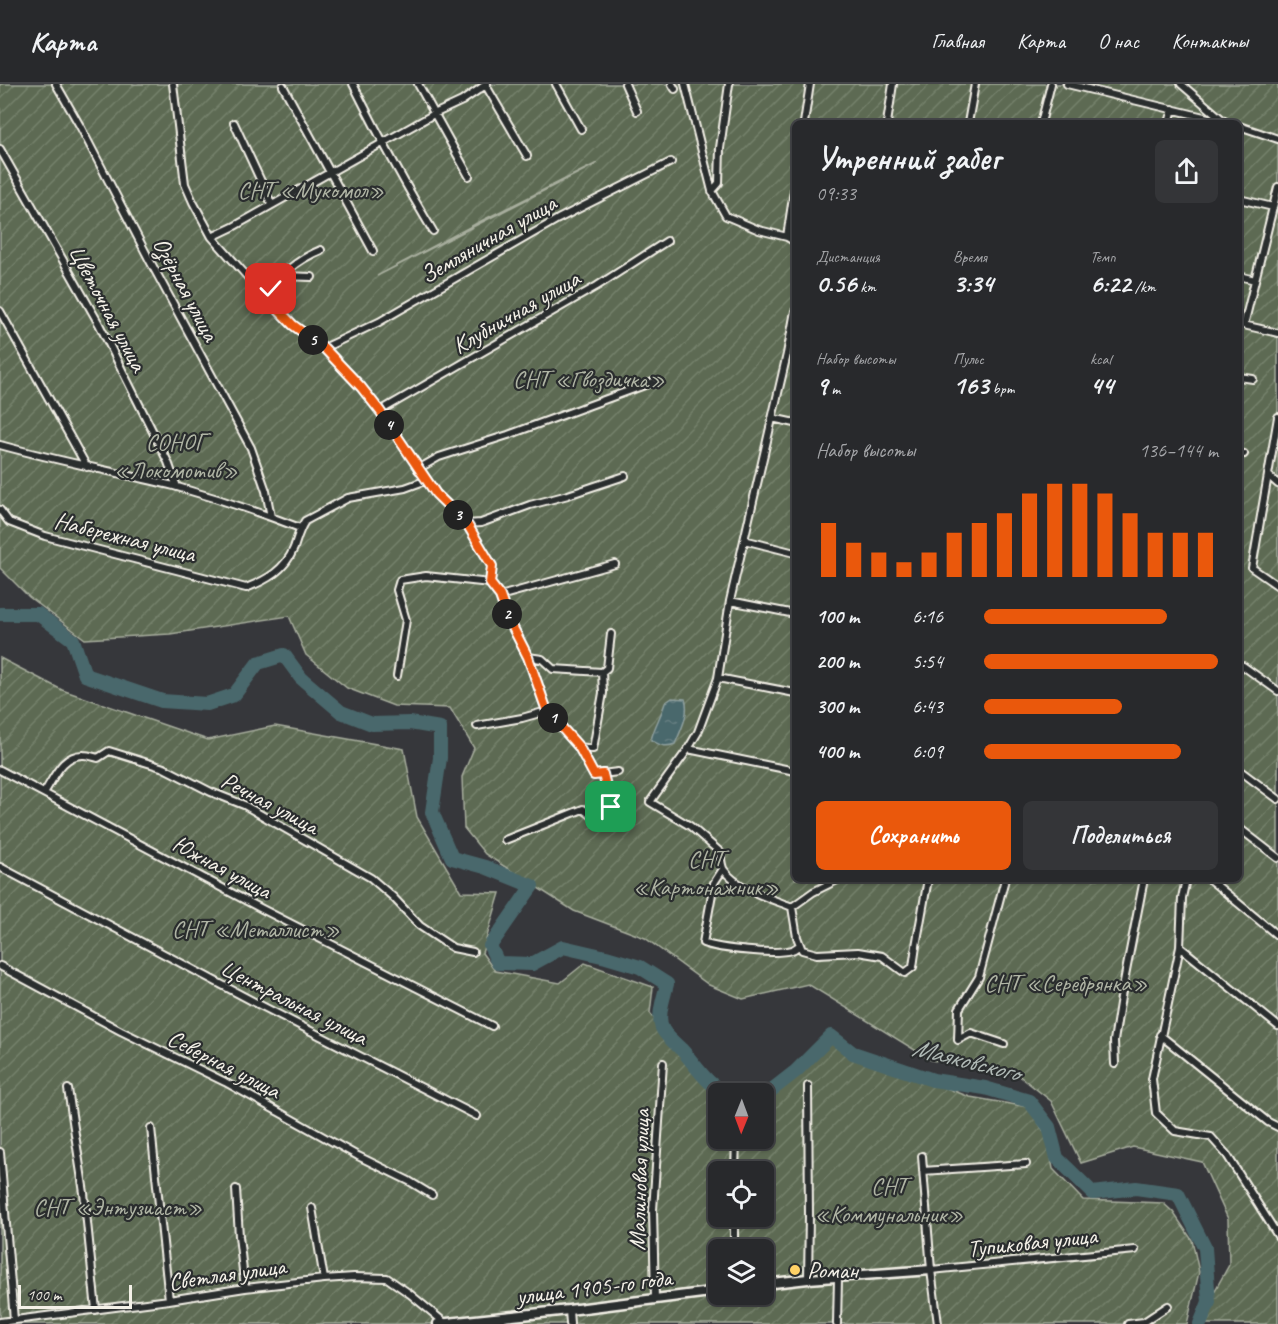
<!DOCTYPE html>
<html lang="ru">
<head>
<meta charset="utf-8">
<style>
  body { margin:0; font-family:Caveat,sans-serif; background:#343538; color:#f1f3f6; height:100vh; display:flex; flex-direction:column; font-size:22px; white-space:nowrap }
  * { box-sizing:border-box; margin:0 }
  p { font-size:20px; color:#a5a6a9 }
  .icon { flex:none; width:33px; height:33px; fill:none; stroke:currentColor; stroke-width:2; stroke-linecap:round; stroke-linejoin:round }
  .map { position:relative; flex:1; overflow:hidden }
  .details { position:absolute; left:792px; top:36px; width:450px; height:762px; display:flex; flex-direction:column; background:#28292c; border-radius:9px; box-shadow:0 2px 4px #0004,0 0 0 2px #444548 }
  .details>* { flex:none }
  .needle { width:39px; rotate:181deg }
  .buttons { position:absolute; left:708px; top:999px; display:grid; gap:12px }
  .buttons a { display:grid; place-items:center; width:66px; height:66px; border-radius:9px; background:#28292c; box-shadow:0 2px 4px #0004,0 0 0 2px #444548; font-size:30px }
  .scale { position:absolute; left:18px; bottom:15px; width:114px; box-sizing:border-box; padding-left:6px; border:3px solid #f4f1e8; border-top:0; font-size:16px; line-height:21px; white-space:nowrap; color:#f4f1e8; -webkit-text-stroke:4px #2a2d2e; paint-order:stroke }
  .pin { position:absolute; display:grid; place-items:center; width:51px; height:51px; color:#fff; margin:-26px; border-radius:12px; box-shadow:0 3px 9px #0006 }
  .km { position:absolute; width:30px; height:30px; margin:-15px; border-radius:50%; background:#222; color:#fff; font-size:16px; line-height:30px; text-align:center }
  .round { display:grid; place-items:center; flex:none; width:63px; height:63px; border-radius:9px; background:#343538 }
  .headline { display:flex; align-items:center; justify-content:space-between; height:102px; padding:0 24px }
  h1 { font-size:33px; font-weight:700; line-height:45px }
  .metrics { display:grid; grid-template-columns:repeat(3,1fr); gap:9px; height:102px; padding:6px 24px }
  .metrics div { display:grid; align-content:center }
  .metrics b { font-size:26px; font-weight:700 }
  .metrics small { font-size:16px; font-weight:400 }
  .metrics p { font-size:16px }
  .chart { height:168px; padding:12px 24px }
  .chart p { display:flex; justify-content:space-between }
  .chart svg { width:100%; height:108px; margin-top:6px; stroke:#ea580c; stroke-width:6 }
  .action { display:flex; gap:12px; margin-top:auto; padding:12px 24px }
  .action a { flex:1; height:69px; border-radius:9px; background:#ea580c; color:#fff; font-size:24px; font-weight:700; line-height:69px; text-align:center }
  .action a+a { background:#343538; color:#f1f3f6 }
  ul { padding:0 24px; list-style:none; font-size:20px }
  li { display:grid; grid-template-columns:96px 72px 1fr; align-items:center; height:45px }
  li i { height:15px; border-radius:8px; background:#ea580c }
  header { display:flex; align-items:center; gap:36px; box-sizing:border-box; height:84px; padding:0 30px; background:#28292c; border-bottom:2px solid #444548 }
  header strong { font-size:28px }
  nav { display:flex; gap:33px; margin-inline-start:auto; font-size:21px }
  .map>svg:first-child { display:block }
</style>
</head>
<body>
<header>
<strong>Карта</strong>
<nav><a>Главная</a><a>Карта</a><a>О нас</a><a>Контакты</a></nav>
</header>
<div class="map">
<svg width="1278" height="1240" viewBox="0 0 1278 1240">
  <defs>
    <pattern id="garden-furrows" width="10" height="10" patternUnits="userSpaceOnUse" patternTransform="scale(1.5)"><rect width="10" height="10" fill="#5d6b53"/><path d="M-1 1l2-2M0 10L10 0M9 11l2-2" fill="none" stroke="#75816c"/></pattern>
    <pattern id="water-ripples" width="26" height="14" patternUnits="userSpaceOnUse" patternTransform="scale(1.5)"><rect width="26" height="14" fill="#4a686c"/><path d="M2 4q2-2 4 0t4 0M15 11q2-2 4 0t4 0" fill="none" stroke="#657e81"/></pattern>
  </defs>
  <rect width="100%" height="100%" fill="#36373b"/>
  <filter id="ink" filterUnits="userSpaceOnUse"><feTurbulence type="fractalNoise" baseFrequency=".0167" numOctaves="2"/><feDisplacementMap in="SourceGraphic" scale="12" xChannelSelector="R" yChannelSelector="G"/><feConvolveMatrix kernelMatrix="1 2 1 2 8 2 1 2 1" color-interpolation-filters="sRGB"/></filter>
  <g filter="url(#ink)">
    <!-- garden -->
    <path fill="url(#garden-furrows)" stroke="#a8ae9e" stroke-width="1.5" fill-rule="evenodd" d="M 0,0 L 1278,0 L 1278,1240 L 1200,1240 L 1213,1210 L 1229,1181 L 1228,1135 L 1202,1078 L 1133,1063 L 1081,1079 L 1051,1017 L 1017,990 L 931,976 L 808,900 L 743,915 L 709,901 L 645,854 L 574,827 L 485,770 L 464,744 L 462,693 L 474,664 L 450,624 L 394,622 L 347,604 L 306,571 L 289,532 L 170,550 L 85,555 L 29,513 L 0,484 ZM 795,39 L 1239,39 L 1239,795 L 795,795 ZM 597,79 L 598,79 L 377,192 L 483,136 Z
      M 0,574 L 62,606 L 208,656 L 275,642 L 404,665 L 417,733 L 461,808 L 500,809 L 482,869 L 495,887 L 560,899 L 585,879 L 653,903 L 650,929 C 666,949 707,1005 730,1009 L 718,1010 L 718,1054 L 764,1054 L 764,1012 L 831,952 L 855,970 L 970,1013 L 1028,1023 L 1047,1052 L 1053,1085 L 1083,1116 L 1163,1119 L 1173,1128 L 1192,1156 L 1199,1188 L 1187,1240 L 0,1240 ZM 718,1088 L 764,1088 L 764,1132 L 718,1132 ZM 718,1166 L 764,1166 L 764,1210 L 718,1210 Z"/>
    <!-- water -->
    <path fill="url(#water-ripples)" stroke="#8e9f9e" stroke-width="1.5" d="M 672,614 L 685,615 C 690,629 681,646 675,660 C 665,664 660,661 651,656 C 654,643 661,632 665,619 Z"/>
    <g fill="none" stroke-linecap="round" stroke-linejoin="round">
      <!-- river -->
      <path stroke="#4a686c" stroke-width="14" d="M 0,530 L 38,530 L 73,556 L 85,591 L 162,617 L 207,620 L 234,611 L 258,579 L 284,571 L 301,594 L 341,628 L 372,640 L 410,639 L 440,644 L 440,674 L 432,728 L 452,774 L 485,783 L 532,802 L 490,862 L 498,879 L 532,880 L 563,863 L 606,873 L 640,883 L 667,900 C 664,913 656,934 663,946 C 667,953 676,960 682,966 C 696,981 709,1005 730,1010
        M 764,1012 L 796,987 L 831,952 L 853,969 L 933,996 L 985,1004 L 1029,1017 L 1049,1043 L 1057,1074 L 1093,1109 L 1136,1104 L 1178,1110 L 1205,1164 L 1209,1218 L 1200,1240"/>
      <!-- minor casing -->
      <g stroke="#f4f1e8" stroke-width="10">
        <path id="minor" d="M 56,0 L 80,42 L 150,177 L 251,364 L 266,407 L 271,433
          M 173,0 L 185,100 L 193,118 L 212,153 L 261,208 L 293,241 L 324,264 L 361,303 L 380,327 L 436,409 L 467,440 L 492,482 L 490,499 L 500,512 L 507,532 L 528,573 L 547,627 L 579,663 L 594,691 L 618,688
          M 353,0 C 378,50 404,99 433,147
          M 418,0 L 469,92
          M 485,0 L 527,72
          M 556,0 L 581,45
          M 625,0 L 637,27
          M 672,0 L 675,5
          M 685,0 L 712,107 L 726,132 L 759,146 L 787,153 L 795,158
          M 1067,0 L 1229,39
          M 1181,0 L 1224,37
          M 283,2 L 373,167
          M 234,39 L 272,121
          M 804,39 L 810,0
          M 887,39 L 893,0
          M 968,39 L 975,0
          M 1041,39 L 1051,0
          M 1169,39 L 1173,25
          M 1239,42 L 1278,55
          M 0,65 L 99,240 L 168,378 L 177,403
          M 712,107 L 719,99 L 720,64 L 729,0
          M 1239,115 L 1273,123
          M 212,153 L 233,143 L 434,30 L 462,17 L 487,0
          M 787,153 L 795,100
          M 283,192 L 312,193
          M 1239,192 L 1255,196
          M 268,215 C 273,193 301,174 321,166
          M 0,227 L 87,383
          M 1239,240 L 1278,249
          M 1244,241 L 1278,103
          M 324,264 L 379,238 L 558,135 L 671,78
          M 1239,293 L 1253,295
          M 380,327 L 597,202 L 667,157
          M 1278,333 L 1252,484 L 1278,502
          M 772,334 L 795,339
          M 0,361 C 58,377 116,388 174,402 C 217,414 259,428 300,444
          M 1239,369 L 1244,370
          M 418,385 L 439,373 L 508,351 L 653,298
          M 1269,392 L 1278,400
          M 0,426 L 9,438 L 45,452 L 246,504 C 267,496 285,486 294,464 C 297,455 299,446 305,437 L 348,414 L 405,404 L 427,396
          M 467,440 L 481,439 L 530,421 L 568,411 L 625,392
          M 744,456 L 795,469
          M 500,512 L 615,480
          M 730,517 L 795,530
          M 528,573 L 542,575 L 553,585 L 602,588 L 603,609 L 593,665 L 579,663
          M 1243,582 L 1278,607
          M 602,588 L 607,584 L 611,550
          M 397,592 L 406,536 L 397,506 L 400,496 L 426,492 L 490,499
          M 718,594 L 795,609
          M 477,642 L 522,634 L 547,627
          M 688,665 L 795,687
          M 0,686 L 262,825 L 492,942
          M 1239,686 L 1278,715
          M 44,709 C 54,694 62,670 84,671 C 88,671 94,673 98,674 L 109,667 L 164,684 L 211,708 L 244,721 L 371,794 L 393,813 L 420,842 L 453,864 L 473,868
          M 1239,744 L 1278,774
          M 505,756 L 583,725 L 595,734 L 605,733 L 611,723 L 603,690
          M 0,783 L 258,920 L 477,1032
          M 723,785 L 714,799 L 703,859 C 720,865 775,871 792,866 C 795,865 797,863 800,861
          M 839,795 L 813,808 L 792,823 L 797,853 L 802,866 L 817,870 L 858,868 L 882,872 L 905,889 L 913,883 L 916,862 L 928,795
          M 1186,795 L 1182,814 L 1180,863 L 1152,995 L 1156,1029 L 1175,1047 L 1211,1053 L 1227,1071 L 1278,1152
          M 1209,795 L 1278,852
          M 792,823 C 772,815 737,805 724,786 C 721,782 721,773 720,768 L 690,742 L 650,718 L 688,665 L 698,648 L 718,594 L 730,517 L 787,270 L 795,227
          M 1180,863 L 1278,942
          M 0,882 L 121,947 L 225,998 L 358,1072 L 409,1097 L 432,1111
          M 1160,951 L 1268,1038 L 1278,1043
          M 1004,960 L 971,949 L 958,956 L 959,925 L 979,893 L 1005,795
          M 1115,980 L 1114,957 L 1121,913 L 1144,795
          M 808,1002 L 809,1132 L 808,1195
          M 68,1005 L 84,1109 L 96,1226
          M 151,1044 L 169,1216
          M 0,1068 L 14,1236
          M 922,1072 L 931,1186 L 938,1240
          M 923,1087 L 1026,1080
          M 735,1088 L 736,1054
          M 236,1105 L 239,1152 L 245,1204
          M 312,1124 L 324,1195
          M 734,1166 L 734,1132
          M 931,1186 L 1135,1166
          M 655,1215 L 653,1126 L 663,979
          M 569,1226 L 570,1240
          M 0,1238 L 169,1216 L 245,1204 L 324,1195 L 354,1193 L 387,1194 L 410,1210 L 445,1239
          M 837,1240 L 838,1194
          M 1128,1240 L 1144,1238 L 1168,1222"/>
      </g>
      <!-- tertiary casing -->
      <g stroke="#f4f1e8" stroke-width="13">
        <path id="tertiary" d="M 764,1200 L 808,1195 L 931,1186
          M 438,1240 L 569,1226 L 718,1207"/>
      </g>
      <!-- minor -->
      <use href="#minor" stroke="#2a2d2e" stroke-width="6"/>
      <!-- tertiary -->
      <use href="#tertiary" stroke="#2a2d2e" stroke-width="8"/>
    </g>
  </g>
  <g fill="none" stroke-linecap="round" stroke-linejoin="round" filter="url(#ink)">
    <!-- route casing -->
    <g stroke="#fff" stroke-width="12">
      <path id="route" d="M 271,205 L 268,215 L 293,241 L 324,264 L 361,303 L 380,327 L 436,410 L 467,440 L 492,482 L 490,499 L 500,512 L 507,532 L 528,573 L 547,627 L 579,663 L 594,691 L 603,690 L 611,723"/>
    </g>
    <!-- route -->
    <use href="#route" stroke="#ea580c" stroke-width="8"/>
  </g>
  <!-- markers -->
  <circle fill="#ffd166" stroke="#2a2d2e" stroke-width="2" cx="795" cy="1186" r="6"/>
  <g text-anchor="middle" dominant-baseline="central" stroke-width="4.5" stroke-linejoin="round" paint-order="stroke">
    <!-- park labels -->
    <g font-size="24" fill="#b0b5a5" stroke="#2a2d2e">
      <text x="311" y="106">СНТ «Мукомол»</text>
      <text x="589" y="295">СНТ «Гвоздичка»</text>
      <text x="176" y="358">СОНОГ<tspan x="176" dy="28">«Локомотив»</tspan></text>
      <text x="706" y="775">СНТ<tspan x="706" dy="28">«Картонажник»</tspan></text>
      <text x="256" y="845">СНТ «Металлист»</text>
      <text x="1066" y="899">СНТ «Серебрянка»</text>
      <text x="889" y="1102">СНТ<tspan x="889" dy="28">«Коммунальник»</tspan></text>
      <text x="118" y="1123">СНТ «Энтузиаст»</text>
    </g>
    <!-- street labels -->
    <g font-size="24" fill="#f4f1e8" stroke="#2a2d2e">
      <text transform="translate(488 155) rotate(-30)">Земляничная улица</text>
      <text transform="translate(186 205) rotate(62)">Озёрная улица</text>
      <text transform="translate(108 224) rotate(62)">Цветочная улица</text>
      <text transform="translate(516 228) rotate(-30)">Клубничная улица</text>
      <text transform="translate(125 453) rotate(14)">Набережная улица</text>
      <text transform="translate(270 719) rotate(28)">Речная улица</text>
      <text transform="translate(222 783) rotate(28)">Южная улица</text>
      <text transform="translate(294 918) rotate(27)">Центральная улица</text>
      <text transform="translate(224 980) rotate(27)">Северная улица</text>
      <text transform="translate(639 1096) rotate(-88)">Малиновая улица</text>
      <text transform="translate(1032 1158) rotate(-6)">Тупиковая улица</text>
      <text transform="translate(227 1190) rotate(-8)">Светлая улица</text>
      <text transform="translate(594 1203) rotate(-7)">улица 1905-го года</text>
    </g>
    <!-- poi labels -->
    <g font-size="24" fill="#f4f1e8" stroke="#2a2d2e" text-anchor="start">
      <text x="807" y="1186">Роман</text>
    </g>
    <!-- water labels -->
    <g font-size="26" font-style="italic" fill="#b0bab6" stroke="#2a2d2e">
      <text transform="translate(966 976) rotate(14)">Маяковского</text>
    </g>
  </g>
</svg>
<div class="buttons">
<a><svg class="needle" viewBox="-14 -14 28 28"><path d="M0-13l5 13h-10z" fill="#e53935"/><path d="M0 13l5-13h-10z" fill="#a5a6a9"/></svg></a>
<a><svg class="icon" aria-label="locate" viewBox="0 0 24 24"><circle cx="12" cy="12" r="6"/><path d="M12 2v4M12 18v4M2 12h4M18 12h4"/></svg></a>
<a><svg class="icon" aria-label="layers" viewBox="0 0 24 24"><path d="M12 4l9 5-9 5-9-5zM3 14l9 5 9-5"/></svg></a>
</div>
<div class="scale">100 m</div>
<div class="pin" style="left:611px;top:723px;background:#1e9e55"><svg class="icon" aria-label="arrive" viewBox="0 0 24 24"><path d="M6 21V4h12l-3 4 3 4H6"/></svg></div>
<div class="pin" style="left:271px;top:205px;background:#d93025"><svg class="icon" aria-label="check" viewBox="0 0 24 24"><path d="M5 12l5 5 9-10"/></svg></div>
<b class="km" style="left:553px;top:634px">1</b>
<b class="km" style="left:507px;top:530px">2</b>
<b class="km" style="left:458px;top:431px">3</b>
<b class="km" style="left:389px;top:341px">4</b>
<b class="km" style="left:313px;top:256px">5</b>
<section class="details">
<div class="headline"><div><h1>Утренний забег</h1><p>09:33</p></div><a class="round"><svg class="icon" aria-label="share" viewBox="0 0 24 24"><path d="M12 15V3M7 8l5-5 5 5M5 13v7h14v-7"/></svg></a></div>
<div class="metrics">
<div><p>Дистанция</p><b>0.56<small> km</small></b></div>
<div><p>Время</p><b>3:34</b></div>
<div><p>Темп</p><b>6:22<small> /km</small></b></div>
</div>
<div class="metrics">
<div><p>Набор высоты</p><b>9<small> m</small></b></div>
<div><p>Пульс</p><b>163<small> bpm</small></b></div>
<div><p>kcal</p><b>44</b></div>
</div>
<div class="chart"><p><span>Набор высоты</span>136–144 m</p>
<svg viewBox="0 0 160 44" preserveAspectRatio="none"><path d="M5 44V22M15 44V30M25 44V34M35 44V38M45 44V34M55 44V26M65 44V22M75 44V18M85 44V10M95 44V6M105 44V6M115 44V10M125 44V18M135 44V26M145 44V26M155 44V26"/></svg>
</div>
<ul>
<li><b>100 m</b>6:16<i style="width:78%"></i></li>
<li><b>200 m</b>5:54<i style="width:100%"></i></li>
<li><b>300 m</b>6:43<i style="width:59%"></i></li>
<li><b>400 m</b>6:09<i style="width:84%"></i></li>
</ul>
<div class="action"><a>Сохранить</a><a>Поделиться</a></div>
</section>
</div>
</body>
</html>
